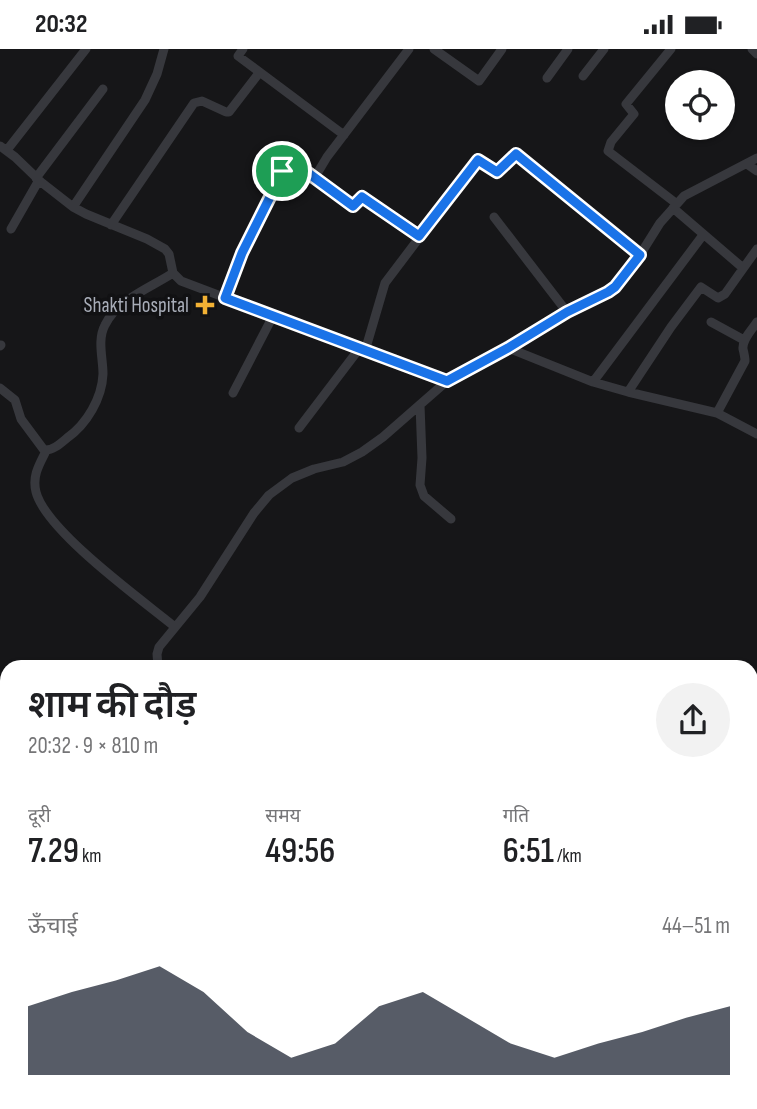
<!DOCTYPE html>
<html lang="hi">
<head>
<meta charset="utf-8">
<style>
  body { margin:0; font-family:"Sofia Sans Condensed","Noto Sans Devanagari",sans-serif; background:#f2f2f2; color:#202124; height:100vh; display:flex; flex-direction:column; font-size:26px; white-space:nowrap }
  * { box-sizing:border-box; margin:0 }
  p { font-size:23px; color:#757577 }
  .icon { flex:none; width:38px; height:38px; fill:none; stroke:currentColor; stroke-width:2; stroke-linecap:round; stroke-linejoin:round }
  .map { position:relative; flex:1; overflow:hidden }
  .drawer { position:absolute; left:0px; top:611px; width:758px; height:450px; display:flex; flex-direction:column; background:#fff; border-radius:21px 21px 0 0; box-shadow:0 2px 5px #0004 }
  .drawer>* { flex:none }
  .controls { position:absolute; left:665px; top:21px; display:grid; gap:14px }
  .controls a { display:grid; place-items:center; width:70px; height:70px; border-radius:50%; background:#fff; box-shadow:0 2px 5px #0004; font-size:35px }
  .pin { position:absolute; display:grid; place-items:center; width:60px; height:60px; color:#fff; margin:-30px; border:4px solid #fff; border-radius:50%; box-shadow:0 2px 7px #0007 }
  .round { display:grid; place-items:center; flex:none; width:74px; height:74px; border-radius:37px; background:#f2f2f2 }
  .head { display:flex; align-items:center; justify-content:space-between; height:119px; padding:0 28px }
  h1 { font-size:38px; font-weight:600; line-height:52px }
  .metrics { display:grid; grid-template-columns:repeat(3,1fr); gap:10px; height:119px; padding:7px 28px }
  .metrics div { display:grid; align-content:center }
  .metrics b { font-size:35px; font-weight:600 }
  .metrics small { font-size:19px; font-weight:400 }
  .metrics p { font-size:19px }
  .chart { height:196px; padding:14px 28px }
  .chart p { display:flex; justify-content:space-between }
  .chart svg { width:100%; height:126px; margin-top:7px; fill:#111827; opacity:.7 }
  .status { display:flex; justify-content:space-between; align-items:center; height:49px; padding:0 35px; background:#fff; direction:ltr }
  .status svg { height:19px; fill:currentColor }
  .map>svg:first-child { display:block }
</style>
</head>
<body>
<div class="status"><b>20:32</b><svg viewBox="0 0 49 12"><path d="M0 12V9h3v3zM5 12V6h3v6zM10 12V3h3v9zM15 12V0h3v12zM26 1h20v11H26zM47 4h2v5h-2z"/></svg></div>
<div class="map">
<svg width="757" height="1060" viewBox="0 0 757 1060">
  <rect width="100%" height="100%" fill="#161618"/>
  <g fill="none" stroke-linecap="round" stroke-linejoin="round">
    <!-- minor -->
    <path stroke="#37383d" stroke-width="9" d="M 243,0 L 238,7 L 344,86
      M 434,0 L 479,32 L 502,0
      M 671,0 L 626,55 L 634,65 L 611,93 L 608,102 L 677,155
      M 752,0 L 757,5
      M 583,27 L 604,0
      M 547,29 L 568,0
      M 0,97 L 15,108 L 41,133 L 73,158 L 86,165 L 147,190 L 165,200 L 169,205 L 173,224 L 181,232 L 447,332 L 508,299 L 593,333 L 628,343 L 717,364 L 757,385
      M 7,101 L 86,0
      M 747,115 L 757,122
      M 315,128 L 353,157 L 362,148 L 419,187
      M 36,129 L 103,40
      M 73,158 L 145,51 L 157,25 L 164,0
      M 673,159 L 743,219
      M 494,168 L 567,263
      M 111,176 L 194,54 L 202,52 L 226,63 L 229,63 L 259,24
      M 11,180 L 39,131
      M 225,249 L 242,204 L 289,110 L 315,128 L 327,108 L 409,0
      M 711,273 L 744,291
      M 0,297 L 1,296
      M 508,299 L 567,263 L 616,238 L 640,206 L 660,174 L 684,147 L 757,109
      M 365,302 L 385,234 L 478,111 L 497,123 L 516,105 L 640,206
      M 593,333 L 703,186
      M 0,339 L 15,351 L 21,370 L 44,401 C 52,402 60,395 67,389 C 87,375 102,349 103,325 C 103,309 97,291 105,276 C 117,251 150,239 173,224
      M 628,343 L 671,278 L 701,238 L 718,249 L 725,245 L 757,200
      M 233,344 L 273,267
      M 420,356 L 422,409 L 420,436 L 424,447 L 451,470
      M 717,364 L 745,312 C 745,308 744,304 743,300 C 742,290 752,281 757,273
      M 299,379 L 359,300
      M 46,402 C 39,416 32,427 36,443 C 46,482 142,551 175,578
      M 158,618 L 157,605 L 159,598 L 200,548 L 254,464 L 269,446 L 292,429 L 314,420 L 343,413 L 362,403 L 383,388 L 447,332
      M 0,890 L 7,895
      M 3,986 L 7,980
      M 751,988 L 757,976
      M 0,1017 L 7,1019
      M 29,1054 L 31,1060
      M 74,1054 L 88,1060
      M 341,1054 L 355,1060
      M 0,1057 L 7,1050
      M 172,1060 L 175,1054
      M 280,1060 L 283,1054
      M 711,1060 L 714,1054"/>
  </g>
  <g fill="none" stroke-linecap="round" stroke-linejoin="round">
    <!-- route casing -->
    <g stroke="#fff" stroke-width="14">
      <path id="route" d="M 516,105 L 640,206 L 615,238 L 608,243 L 567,263 L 508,299 L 447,332 L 225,249 L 242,204 L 289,110 L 353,157 L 362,148 L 419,187 L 478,111 L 497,123 Z"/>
    </g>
    <!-- route -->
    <use href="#route" stroke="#1a73e8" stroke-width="9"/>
  </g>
  <!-- markers -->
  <path fill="#f2b134" stroke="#111113" stroke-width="2.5" d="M201.5 245.5h7v7h7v7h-7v7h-7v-7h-7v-7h7z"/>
  <g text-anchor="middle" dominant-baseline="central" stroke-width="7" stroke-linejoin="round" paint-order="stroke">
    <!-- poi labels -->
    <g font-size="21" fill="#a8adb8" stroke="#111113" text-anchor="end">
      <text x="189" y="256">Shakti Hospital</text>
    </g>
  </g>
</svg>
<div class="controls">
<a><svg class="icon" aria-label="locate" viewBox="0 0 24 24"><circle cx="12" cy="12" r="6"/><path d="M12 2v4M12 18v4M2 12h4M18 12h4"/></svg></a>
</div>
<div class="pin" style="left:282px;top:122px;background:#1e9e55"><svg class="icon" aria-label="arrive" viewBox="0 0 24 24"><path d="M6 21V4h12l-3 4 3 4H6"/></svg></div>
<section class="drawer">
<div class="head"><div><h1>शाम की दौड़</h1><p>20:32 · 9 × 810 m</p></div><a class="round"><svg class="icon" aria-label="share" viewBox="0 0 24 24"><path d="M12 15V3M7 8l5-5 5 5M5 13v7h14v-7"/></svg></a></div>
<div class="metrics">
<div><p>दूरी</p><b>7.29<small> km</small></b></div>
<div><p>समय</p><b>49:56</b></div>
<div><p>गति</p><b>6:51<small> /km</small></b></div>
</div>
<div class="chart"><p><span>ऊँचाई</span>44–51 m</p>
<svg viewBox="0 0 160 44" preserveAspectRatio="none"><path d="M0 44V20L10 15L20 11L30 6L40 15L50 29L60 38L70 33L80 20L90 15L100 24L110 33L120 38L130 33L140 29L150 24L160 20V44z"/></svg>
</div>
</section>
</div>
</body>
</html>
